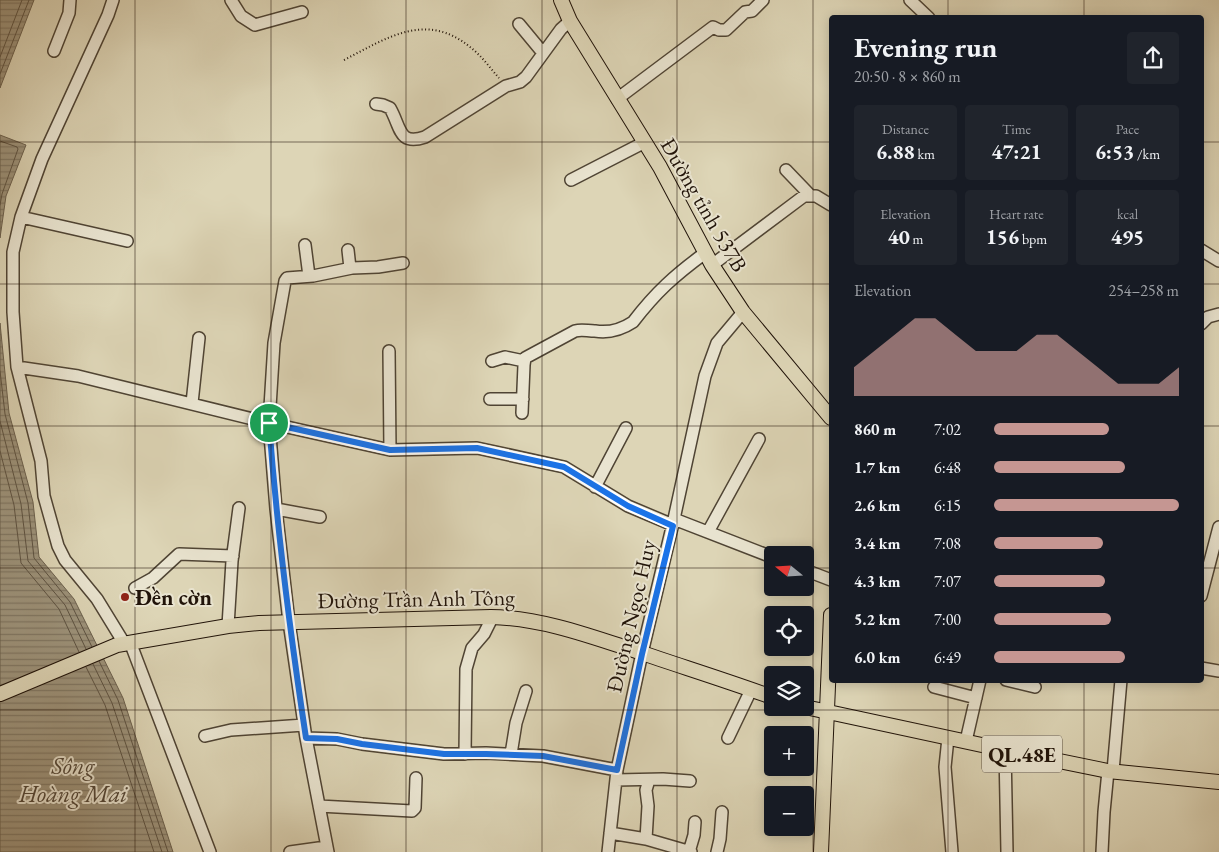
<!DOCTYPE html>
<html lang="en">
<head>
<meta charset="utf-8">
<style>
  body { margin:0; font-family:"EB Garamond",serif; background:#20242c; color:#f1f3f6; height:100vh; display:flex; flex-direction:column; font-size:19px; white-space:nowrap }
  * { box-sizing:border-box; margin:0 }
  p { font-size:16px; color:#9ea1a6 }
  .icon { flex:none; width:28px; height:28px; fill:none; stroke:currentColor; stroke-width:2; stroke-linecap:round; stroke-linejoin:round }
  .map { position:relative; flex:1; overflow:hidden }
  .details { position:absolute; left:829px; top:15px; width:375px; height:668px; display:flex; flex-direction:column; background:#171b24; border-radius:5px; box-shadow:0 2px 12px #0003 }
  .details>* { flex:none }
  .needle { width:32px; rotate:288deg }
  .fabs { position:absolute; left:764px; top:546px; display:grid; gap:10px }
  .fabs a { display:grid; place-items:center; width:50px; height:50px; border-radius:5px; background:#171b24; box-shadow:0 2px 12px #0003; font-size:25px }
  .pin { position:absolute; display:grid; place-items:center; width:42px; height:42px; color:#fff; margin:-21px; border:2px solid #fff; border-radius:50%; box-shadow:0 1px 5px #0007 }
  .round { display:grid; place-items:center; flex:none; width:52px; height:52px; border-radius:5px; background:#20242c }
  .summary { display:flex; align-items:center; justify-content:space-between; height:85px; padding:0 25px }
  h1 { font-size:28px; font-weight:700; line-height:38px }
  .figures { display:grid; grid-template-columns:repeat(3,1fr); gap:8px; height:85px; padding:5px 25px }
  .figures div { display:grid; align-content:center; border-radius:5px; background:#20242c; text-align:center }
  .figures b { font-size:21px; font-weight:700 }
  .figures small { font-size:14px; font-weight:400 }
  .figures p { font-size:14px }
  .chart { height:140px; padding:10px 25px }
  .chart p { display:flex; justify-content:space-between }
  .chart svg { width:100%; height:90px; margin-top:5px; fill:#c59692; opacity:.7 }
  ul { padding:0 25px; list-style:none; font-size:16px }
  li { display:grid; grid-template-columns:80px 60px 1fr; align-items:center; height:38px }
  li i { height:12px; border-radius:6px; background:#c59692 }
  .map>svg:first-child { display:block }
</style>
</head>
<body>
<div class="map">
<svg width="1219" height="852" viewBox="0 0 1219 852">
  <defs>
    <pattern id="water-rules" width="6" height="5" patternUnits="userSpaceOnUse" patternTransform="scale(1.25)"><rect width="6" height="5" fill="#9d937b"/><path d="M0 2.5h6" fill="none" stroke="#807763"/></pattern>
  </defs>
  <rect width="100%" height="100%" fill="#ddd5b6"/>
  <filter id="stains"><feTurbulence type="fractalNoise" baseFrequency=".004" numOctaves="4"/><feColorMatrix values="0 0 0 0 .2 0 0 0 0 .09 0 0 0 0 .02 0 0 0 .5 -.17"/></filter>
  <radialGradient id="worn" r=".72"><stop offset=".6" stop-color="#630" stop-opacity="0"/><stop offset="1" stop-color="#630" stop-opacity=".3"/></radialGradient>
  <!-- water -->
  <path fill="url(#water-rules)" stroke="#6b604d" d="M 0,0 L 34,0 L 0,88 Z
    M 0,135 L 26,145 L 6,196 L 0,238 Z
    M 0,323 L 9,413 L 33,502 L 39,557 L 74,599 L 123,698 L 173,852 L 0,852 Z"/>
  <g fill="none" stroke-linecap="round" stroke-linejoin="round">
    <!-- shore -->
    <path stroke="#5e5342" stroke-width="1" d="M 0,57 L 22,0
      M 0,74 L 29,0
      M 0,141 L 17,147 L 18,149 L 2,194 L 0,205
      M 0,371 L 5,414 L 28,503 L 34,558 L 70,602 L 92,647
      M 0,421 L 21,504 L 28,561 L 65,605 L 86,649
      M 0,451 L 14,505 L 21,563 L 59,609 L 79,652
      M 99,661 L 118,700 L 168,852
      M 93,664 L 112,703 L 162,852
      M 86,667 L 105,705 L 154,852"/>
    <!-- minor casing -->
    <g stroke="#4f4434" stroke-width="14">
      <path id="minor" d="M 113,0 L 108,15 L 42,159 L 21,217 L 13,252 L 13,312 L 17,367 L 41,461 L 44,496 L 58,546 L 65,560 L 97,599 L 124,643
        M 231,0 L 241,16 L 255,25 L 302,12
        M 910,0 L 929,18
        M 519,24 L 543,53
        M 54,51 L 69,13 L 70,0
        M 617,99 L 713,27 L 719,30 L 726,30 L 745,12 L 752,11 L 763,0
        M 376,104 L 383,105 L 390,108 C 401,127 398,146 425,137 L 506,86 L 520,82 L 526,77 L 561,29 L 570,21
        M 786,170 L 810,195
        M 571,180 L 643,143
        M 21,217 L 127,241
        M 305,245 L 309,276
        M 348,250 L 350,268
        M 1201,250 L 1219,261
        M 712,265 L 804,196 L 816,196 L 831,205
        M 1201,324 L 1208,317 L 1219,314
        M 389,351 L 390,450
        M 492,361 L 505,357 L 524,361
        M 17,367 L 78,376 L 269,423 L 390,450 L 477,448 L 564,467 L 628,506 L 673,525
        M 490,399 L 523,399
        M 192,403 L 199,338
        M 522,413 L 524,365 L 525,358 L 575,331 C 582,329 587,331 595,331 C 608,333 621,330 633,322 C 656,292 675,275 705,253
        M 595,487 L 626,428
        M 276,509 L 320,517
        M 674,519 L 772,557
        M 708,532 L 759,439
        M 805,570 L 831,580
        M 135,588 L 153,578 L 179,554 L 233,556
        M 1201,596 L 1219,527
        M 228,626 L 232,561 L 239,508
        M 130,642 L 210,852
        M 1201,668 L 1219,671
        M 1006,680 L 1035,687
        M 934,687 L 976,698
        M 205,736 L 231,730 L 304,725
        M 306,738 L 337,739 L 362,744 L 444,754 L 486,753 L 543,756 L 617,770
        M 728,738 L 751,690
        M 948,738 L 945,767 L 952,852
        M 966,741 L 980,680
        M 1005,750 L 1007,852
        M 465,754 L 466,669 L 472,648 L 484,634 L 490,622 L 491,617
        M 511,754 L 516,723 L 526,691
        M 1113,771 L 1121,680
        M 616,780 L 663,779 L 690,781
        M 319,806 L 412,811 L 415,808 L 416,778
        M 610,833 L 646,839 L 691,852
        M 646,839 L 648,806 L 646,790 L 649,780
        M 290,852 L 326,847
        M 328,852 L 306,738 L 289,622 L 276,509 L 269,423 L 274,343 L 285,281 L 287,278 L 313,276 L 352,268 L 378,267 L 403,263
        M 608,852 L 617,770 L 642,653 L 674,519 L 705,376 L 717,343 L 743,312
        M 689,852 L 694,835 L 695,822
        M 717,852 L 720,839 L 722,812
        M 1102,852 L 1104,812 L 1108,771"/>
    </g>
    <!-- major casing -->
    <g stroke="#201309" stroke-width="16">
      <path id="major" d="M 561,0 L 570,21 L 660,167 L 712,265 L 743,312 L 831,418
        M 0,694 L 117,645 L 228,626 L 259,623 L 491,617 C 542,618 590,636 639,652 C 683,667 728,681 772,697
        M 805,707 L 1005,750 L 1108,771 L 1219,782
        M 821,852 L 831,615"/>
    </g>
    <!-- path -->
    <path stroke="#201309" stroke-width="2" stroke-dasharray="1 2.5" stroke-linecap="butt" d="M 344,60 C 387,38 426,11 470,47 C 481,55 490,68 499,78"/>
    <!-- minor -->
    <use href="#minor" stroke="#e9e4d0" stroke-width="11"/>
    <!-- major -->
    <use href="#major" stroke="#ddd5b6" stroke-width="14"/>
  </g>
  <g fill="none" stroke-linecap="round" stroke-linejoin="round">
    <!-- route casing -->
    <g stroke="#fff" stroke-width="10">
      <path id="route" d="M 269,423 L 390,450 L 477,448 L 564,467 L 628,506 L 673,526 L 642,654 L 617,770 L 543,756 L 486,754 L 444,754 L 362,744 L 337,739 L 306,738 C 290,633 277,528 269,423 Z"/>
    </g>
    <!-- route -->
    <use href="#route" stroke="#1a73e8" stroke-width="6"/>
  </g>
  <!-- grid -->
  <path fill="none" stroke="#201309" stroke-width="1" stroke-opacity="0.55" d="M 135,0 L 135,852M 271,0 L 271,852M 406,0 L 406,852M 542,0 L 542,852M 677,0 L 677,852M 813,0 L 813,852M 948,0 L 948,18M 1084,0 L 1084,18M 0,142 L 831,142M 1201,142 L 1219,142M 0,284 L 831,284M 1201,284 L 1219,284M 0,426 L 831,426M 1201,426 L 1219,426M 0,568 L 772,568M 805,568 L 831,568M 1201,568 L 1219,568M 948,680 L 948,852M 1084,680 L 1084,852M 0,710 L 1219,710"/>
  <!-- markers -->
  <circle fill="#8f2418" stroke="#e9e4d0" stroke-width="2" cx="125" cy="597" r="5"/>
  <g text-anchor="middle" dominant-baseline="central" stroke-width="4" stroke-linejoin="round" paint-order="stroke">
    <!-- shield labels -->
    <rect fill="#e9e4d0" stroke="#5c5245" stroke-width="1" x="982" y="735.5" width="80" height="37" rx="4"/>
    <g font-size="21" font-weight="bold" fill="#201309">
      <text x="1022" y="754">QL.48E</text>
    </g>
    <!-- street labels -->
    <g font-size="22" fill="#201309" stroke="#e9e4d0">
      <text transform="translate(704 205) rotate(60)">Đường tỉnh 537B</text>
      <text transform="translate(416 599) rotate(-1)">Đường Trần Anh Tông</text>
      <text transform="translate(631 616) rotate(-77)">Đường Ngọc Huy</text>
    </g>
    <!-- poi labels -->
    <g font-size="22" font-weight="bold" fill="#201309" stroke="#e9e4d0" text-anchor="start">
      <text x="135" y="597">Đền cờn</text>
    </g>
    <!-- water labels -->
    <g font-size="24" font-style="italic" fill="#524637" stroke="#e9e4d0">
      <text x="73" y="765">Sông<tspan x="73" dy="28">Hoàng Mai</tspan></text>
    </g>
  </g>
  <rect width="100%" height="100%" filter="url(#stains)"/>
  <rect width="100%" height="100%" fill="url(#worn)"/>
</svg>
<div class="fabs">
<a><svg class="needle" viewBox="-14 -14 28 28"><path d="M0-13l5 13h-10z" fill="#e53935"/><path d="M0 13l5-13h-10z" fill="#9ea1a6"/></svg></a>
<a><svg class="icon" aria-label="locate" viewBox="0 0 24 24"><circle cx="12" cy="12" r="6"/><path d="M12 2v4M12 18v4M2 12h4M18 12h4"/></svg></a>
<a><svg class="icon" aria-label="layers" viewBox="0 0 24 24"><path d="M12 4l9 5-9 5-9-5zM3 14l9 5 9-5"/></svg></a>
<a>+</a>
<a>−</a>
</div>
<div class="pin" style="left:269px;top:423px;background:#1e9e55"><svg class="icon" aria-label="arrive" viewBox="0 0 24 24"><path d="M6 21V4h12l-3 4 3 4H6"/></svg></div>
<section class="details">
<div class="summary"><div><h1>Evening run</h1><p>20:50 · 8 × 860 m</p></div><a class="round"><svg class="icon" aria-label="share" viewBox="0 0 24 24"><path d="M12 15V3M7 8l5-5 5 5M5 13v7h14v-7"/></svg></a></div>
<div class="figures">
<div><p>Distance</p><b>6.88<small> km</small></b></div>
<div><p>Time</p><b>47:21</b></div>
<div><p>Pace</p><b>6:53<small> /km</small></b></div>
</div>
<div class="figures">
<div><p>Elevation</p><b>40<small> m</small></b></div>
<div><p>Heart rate</p><b>156<small> bpm</small></b></div>
<div><p>kcal</p><b>495</b></div>
</div>
<div class="chart"><p><span>Elevation</span>254–258 m</p>
<svg viewBox="0 0 160 44" preserveAspectRatio="none"><path d="M0 44V30L10 22L20 14L30 6L40 6L50 14L60 22L70 22L80 22L90 14L100 14L110 22L120 30L130 38L140 38L150 38L160 30V44z"/></svg>
</div>
<ul>
<li><b>860 m</b>7:02<i style="width:62%"></i></li>
<li><b>1.7 km</b>6:48<i style="width:71%"></i></li>
<li><b>2.6 km</b>6:15<i style="width:100%"></i></li>
<li><b>3.4 km</b>7:08<i style="width:59%"></i></li>
<li><b>4.3 km</b>7:07<i style="width:60%"></i></li>
<li><b>5.2 km</b>7:00<i style="width:63%"></i></li>
<li><b>6.0 km</b>6:49<i style="width:71%"></i></li>
</ul>
</section>
</div>
</body>
</html>
